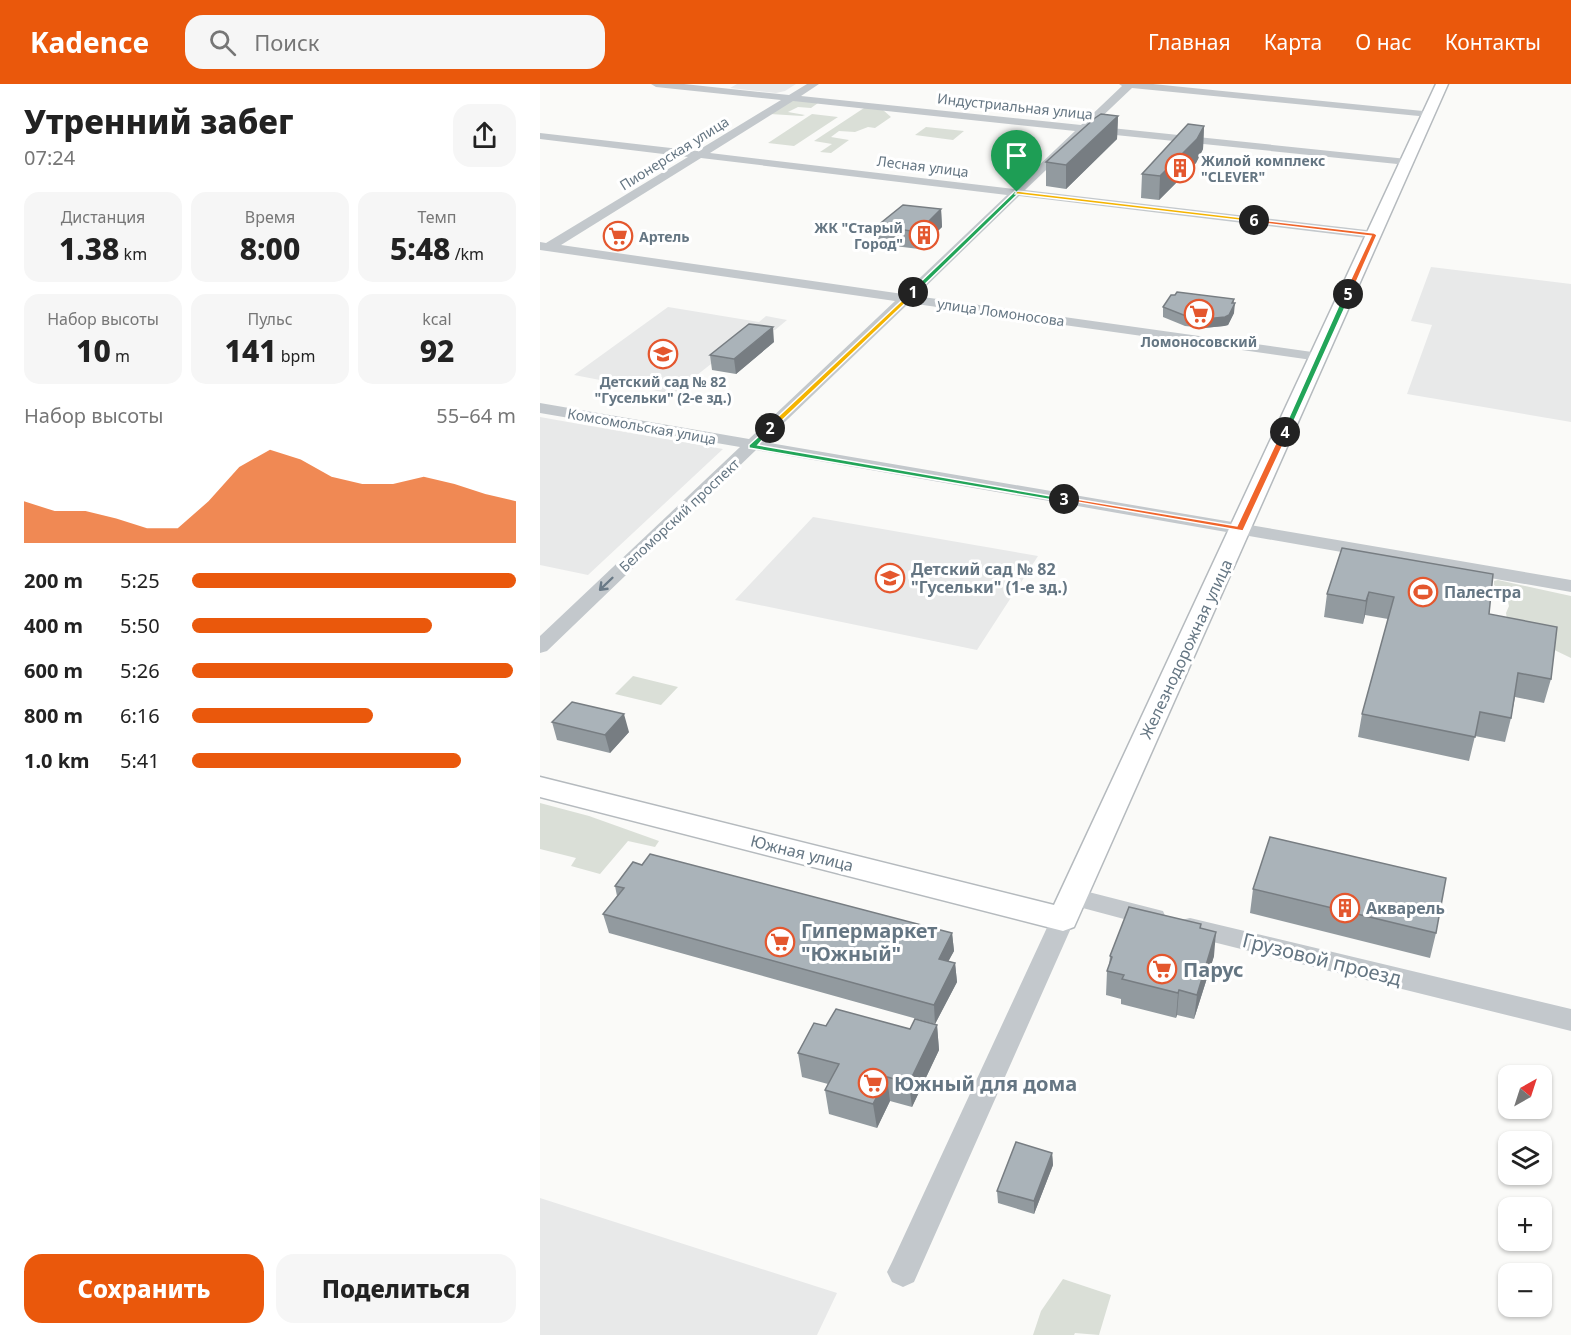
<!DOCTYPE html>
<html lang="ru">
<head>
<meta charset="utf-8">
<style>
  body { margin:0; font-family:"Noto Sans",sans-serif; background:#f6f6f6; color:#222; height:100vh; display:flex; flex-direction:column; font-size:22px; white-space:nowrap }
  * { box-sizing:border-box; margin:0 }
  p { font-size:20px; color:#767676 }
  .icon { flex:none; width:33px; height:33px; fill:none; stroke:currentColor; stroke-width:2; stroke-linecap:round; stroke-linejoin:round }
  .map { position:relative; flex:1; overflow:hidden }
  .details { display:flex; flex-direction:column; background:#fff; width:540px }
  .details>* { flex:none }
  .needle { width:39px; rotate:39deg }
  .tools { position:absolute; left:958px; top:981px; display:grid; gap:12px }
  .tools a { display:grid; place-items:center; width:54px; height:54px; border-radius:12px; background:#fff; box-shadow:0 2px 4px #0004; font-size:30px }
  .pin { position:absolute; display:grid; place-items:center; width:51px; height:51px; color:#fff; margin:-62px -26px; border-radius:50% 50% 50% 0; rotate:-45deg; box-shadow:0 0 6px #0007 }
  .pin .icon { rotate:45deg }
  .km { position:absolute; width:30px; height:30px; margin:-15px; border-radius:50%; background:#222; color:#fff; font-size:16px; line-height:30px; text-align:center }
  .round { display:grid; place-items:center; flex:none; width:63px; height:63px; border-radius:18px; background:#f6f6f6 }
  .overview { display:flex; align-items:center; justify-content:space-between; height:102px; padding:0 24px }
  h1 { font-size:33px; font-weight:800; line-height:45px }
  .stats { display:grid; grid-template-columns:repeat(3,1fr); gap:9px; height:102px; padding:6px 24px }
  .stats div { display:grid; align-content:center; border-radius:15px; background:#f6f6f6; text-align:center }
  .stats b { font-size:30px; font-weight:800 }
  .stats small { font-size:16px; font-weight:400 }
  .stats p { font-size:16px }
  .chart { height:168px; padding:12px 24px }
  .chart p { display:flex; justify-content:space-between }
  .chart svg { width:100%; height:108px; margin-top:6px; fill:#ea580c; opacity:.7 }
  .button { display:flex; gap:12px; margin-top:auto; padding:12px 24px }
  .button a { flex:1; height:69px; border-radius:18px; background:#ea580c; color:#fff; font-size:24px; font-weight:800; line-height:69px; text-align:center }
  .button a+a { background:#f6f6f6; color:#222 }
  ul { padding:0 24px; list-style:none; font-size:20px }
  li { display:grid; grid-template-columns:96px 72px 1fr; align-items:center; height:45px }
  li i { height:15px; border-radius:8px; background:#ea580c }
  header { display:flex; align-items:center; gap:36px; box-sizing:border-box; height:84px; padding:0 30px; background:#ea580c; color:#fff }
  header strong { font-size:28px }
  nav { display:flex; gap:33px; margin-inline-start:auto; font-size:21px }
  .search { width:420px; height:54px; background:#f6f6f6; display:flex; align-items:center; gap:15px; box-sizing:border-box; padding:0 21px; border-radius:18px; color:#767676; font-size:22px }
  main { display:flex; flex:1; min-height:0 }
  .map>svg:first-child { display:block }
</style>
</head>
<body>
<header>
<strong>Kadence</strong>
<div class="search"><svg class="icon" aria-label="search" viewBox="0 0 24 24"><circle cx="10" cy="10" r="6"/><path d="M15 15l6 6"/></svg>Поиск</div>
<nav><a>Главная</a><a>Карта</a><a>О нас</a><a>Контакты</a></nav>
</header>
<main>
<section class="details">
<div class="overview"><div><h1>Утренний забег</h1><p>07:24</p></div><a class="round"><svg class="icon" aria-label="share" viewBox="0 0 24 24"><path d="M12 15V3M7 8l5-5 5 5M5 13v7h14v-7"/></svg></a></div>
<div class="stats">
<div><p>Дистанция</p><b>1.38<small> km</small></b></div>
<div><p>Время</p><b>8:00</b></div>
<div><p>Темп</p><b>5:48<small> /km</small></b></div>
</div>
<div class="stats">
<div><p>Набор высоты</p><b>10<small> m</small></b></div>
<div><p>Пульс</p><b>141<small> bpm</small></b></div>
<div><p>kcal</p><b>92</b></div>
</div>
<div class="chart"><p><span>Набор высоты</span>55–64 m</p>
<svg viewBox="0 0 160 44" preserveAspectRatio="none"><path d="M0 44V27L10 31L20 31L30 34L40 38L50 38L60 27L70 13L80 6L90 10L100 17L110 20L120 20L130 17L140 20L150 24L160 27V44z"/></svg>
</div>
<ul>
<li><b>200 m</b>5:25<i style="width:100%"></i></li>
<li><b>400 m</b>5:50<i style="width:74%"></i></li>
<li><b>600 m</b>5:26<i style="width:99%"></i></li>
<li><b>800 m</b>6:16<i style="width:56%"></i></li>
<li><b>1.0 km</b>5:41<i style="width:83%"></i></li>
</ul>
<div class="button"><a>Сохранить</a><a>Поделиться</a></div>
</section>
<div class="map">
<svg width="1031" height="1251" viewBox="0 0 1031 1251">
  <rect width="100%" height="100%" fill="#fafaf8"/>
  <!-- built -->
  <path fill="#e8e9e9" d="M 197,0 L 256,0 L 245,7 L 236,9 L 190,4 Z
    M 891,183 L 1031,200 L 1031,338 L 867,310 L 892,241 L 871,237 Z
    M 128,223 L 219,238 L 226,232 L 247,236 L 235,246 L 209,250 L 133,310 L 34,291 Z
    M 0,333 L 39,340 L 183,365 L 48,491 L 0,481 Z
    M 273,433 L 498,472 L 437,566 L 195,516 Z
    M 0,1114 L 297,1209 L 277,1251 L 0,1251 Z"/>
  <!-- green -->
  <path fill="#dadfd7" d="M 264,16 L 343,26 L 351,33 L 335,44 L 328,43 L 315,48 L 299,47 L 291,53 L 309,56 L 291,69 L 280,68 L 292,60 L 274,57 L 324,24 L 278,19 L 271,24 L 258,23 L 248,28 L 265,31 L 262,32 L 230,30 L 251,17 Z
    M 272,30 L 298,33 L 254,62 L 228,59 Z
    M 386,43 L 424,47 L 413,56 L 375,51 Z
    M 958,496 L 1031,512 L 1031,574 L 1006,562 L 967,535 L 966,529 L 969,522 L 966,509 L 954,501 L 954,497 Z
    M 93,592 L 138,603 L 121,621 L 75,610 Z
    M 0,719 L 49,732 L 119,757 L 115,763 L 88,757 L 60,790 L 31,782 L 36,774 L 0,765 Z
    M 523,1195 L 571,1211 L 559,1251 L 535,1249 L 534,1251 L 493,1251 L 501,1227 Z"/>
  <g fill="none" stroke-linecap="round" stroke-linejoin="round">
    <!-- major casing -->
    <g stroke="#b5babe" stroke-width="3">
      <path id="major" d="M 896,0 L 908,0 L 534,843 L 523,847 L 0,713 L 0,693 L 514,821 Z"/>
    </g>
    <!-- minor -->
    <path fill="#c3c8cc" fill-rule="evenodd" d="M 111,0 L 144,0 L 249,11 L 267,0 L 279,0 L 261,12 L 541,41 L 582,2 L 579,0 L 613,0 L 893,28 L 894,30 L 889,33 L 592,4 L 552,42 L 867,75 L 873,78 L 867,81 L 546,48 L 485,106 L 835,147 L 841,151 L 835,155 L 479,112 L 376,212 L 779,269 L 784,270 L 786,273 L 784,276 L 779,277 L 369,219 L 224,358 L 1031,496 L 1031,508 L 216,366 L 7,567 L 0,569 L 0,552 L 200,363 L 0,329 L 0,319 L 209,355 L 355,217 L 0,166 L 0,158 L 6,159 L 148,73 L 0,55 L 0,49 L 157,67 L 241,16 L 116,3 ZM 253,17 L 535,47 L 474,105 L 170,69 ZM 161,74 L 467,111 L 363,210 L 21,161 Z
      M 533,804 L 623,827 L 626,834 L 623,841 L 614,843 L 524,819 L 521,813 L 524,807 Z
      M 523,826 L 532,828 L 535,835 L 374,1198 L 363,1203 L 352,1198 L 347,1188 L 352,1178 L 511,835 L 514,828 Z
      M 650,834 L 1031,925 L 1031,947 L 641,850 L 638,843 L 641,836 Z"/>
    <!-- major -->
    <use href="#major" fill="#fff" fill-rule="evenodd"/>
  </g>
  <!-- wall -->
  <path fill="#929a9f" d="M 578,32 L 577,55 L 526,105 L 506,102 L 506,78 Z
    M 664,42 L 663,65 L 656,79 L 619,116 L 601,114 L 602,90 Z
    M 401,125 L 402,143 L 379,165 L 338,160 L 337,142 Z
    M 694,219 L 694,229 L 688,241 L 684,242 L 664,244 L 645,242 L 623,233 L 623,223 Z
    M 234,258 L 196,290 L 172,286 L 170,271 Z
    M 802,464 L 949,530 L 1011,595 L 1004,619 L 975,613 L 971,634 L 965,658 L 935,652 L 929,677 L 818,653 L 822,630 L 848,535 L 825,531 L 823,540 L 784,533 L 787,510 Z
    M 12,638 L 89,648 L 70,669 L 17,656 Z
    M 75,802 L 412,849 L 414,867 L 408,877 L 415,879 L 417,898 L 395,940 L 69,849 L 63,830 L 77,812 Z
    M 713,805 L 896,849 L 890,874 L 710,829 Z
    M 661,840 L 661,844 L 674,872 L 654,935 L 637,931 L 636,934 L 581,920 L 581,915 L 566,911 L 567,887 L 569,882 L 570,872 Z
    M 397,941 L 399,966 L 372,1023 L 350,1017 L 337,1044 L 289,1030 L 285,1006 L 288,1000 L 262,993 L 258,969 L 286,942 L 370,945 Z
    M 512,1069 L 513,1081 L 494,1130 L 458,1119 L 457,1107 Z"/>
  <!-- shaded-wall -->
  <path fill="#777d82" d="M 578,32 L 577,55 L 526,105 L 526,81 Z
    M 664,42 L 663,65 L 656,79 L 619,116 L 620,92 Z
    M 401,125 L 402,143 L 379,165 L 378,148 Z
    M 694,215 L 693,222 L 695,219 L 694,229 L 688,241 L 684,242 L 664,244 L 665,235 L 692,219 Z
    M 233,243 L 234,258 L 196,290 L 194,275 Z
    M 829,508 L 825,531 L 823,540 L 826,517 Z
    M 84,630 L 89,648 L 70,669 L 65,651 Z
    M 676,848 L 674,872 L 654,935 L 657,911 Z
    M 412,849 L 414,867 L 400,893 L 399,875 Z
    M 415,879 L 417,898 L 395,940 L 394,921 Z
    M 639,906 L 637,931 L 636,934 L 638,909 Z
    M 397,941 L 399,966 L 372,1023 L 369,999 Z
    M 347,993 L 350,1017 L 337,1044 L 333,1020 Z
    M 512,1069 L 513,1081 L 494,1130 L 494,1117 Z"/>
  <!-- building -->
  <path fill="#aab3b9" stroke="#777d82" stroke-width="1.5" d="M 561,30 L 578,32 L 526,81 L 506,78 L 555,34 Z
    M 648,40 L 664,42 L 657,55 L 620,92 L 602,90 Z
    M 363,121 L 401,125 L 378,148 L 337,142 Z
    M 637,208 L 694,215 L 692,219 L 695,219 L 689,231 L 685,233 L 665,235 L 646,232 L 623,223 L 631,211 L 635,211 Z
    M 209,240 L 233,243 L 194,275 L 170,271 Z
    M 802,464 L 953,490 L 949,530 L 1017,543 L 1011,595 L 978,589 L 971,634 L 940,628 L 935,653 L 822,630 L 854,513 L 829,508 L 826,517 L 787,510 Z
    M 32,618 L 84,630 L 65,651 L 12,638 Z
    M 730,753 L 906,794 L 896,849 L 713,805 Z
    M 110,770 L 412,849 L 399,875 L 415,879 L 394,921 L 63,830 L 84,804 L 75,802 L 93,778 L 102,781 Z
    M 589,823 L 661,840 L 660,844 L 676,848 L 657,911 L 639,906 L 638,909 L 582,895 L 584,891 L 567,887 L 572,873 L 570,872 Z
    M 296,925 L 370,945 L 375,935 L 397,941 L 369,999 L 347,993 L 333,1020 L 285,1006 L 299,980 L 258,969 L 274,939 L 286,942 Z
    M 476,1058 L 512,1069 L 494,1117 L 457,1107 Z"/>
  <!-- one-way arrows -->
  <defs><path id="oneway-shaft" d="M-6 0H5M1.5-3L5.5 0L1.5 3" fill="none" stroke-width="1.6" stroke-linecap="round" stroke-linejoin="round" transform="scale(1.5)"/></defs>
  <use stroke="#6a7a87" href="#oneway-shaft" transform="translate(66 500) rotate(136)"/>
  <!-- split-1 -->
  <path fill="#22a559" stroke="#fff" stroke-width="1.5" d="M 475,107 L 480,108 L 376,209 L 371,209 L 371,207 Z"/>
  <!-- split-2 -->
  <path fill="#f5b400" stroke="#fff" stroke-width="1.5" d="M 373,206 L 376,209 L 232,346 L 227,346 L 227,343 Z"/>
  <!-- split-3 -->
  <path fill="#22a559" stroke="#fff" stroke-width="1.5" d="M 230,342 L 233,344 L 218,361 L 528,415 L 524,418 L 209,364 L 209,361 Z"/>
  <!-- split-4 -->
  <path fill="#f0652b" stroke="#fff" stroke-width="1.5" d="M 742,346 L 749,348 L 703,447 L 520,415 L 524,413 L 697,442 Z"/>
  <!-- split-5 -->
  <path fill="#22a559" stroke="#fff" stroke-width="1.5" d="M 808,209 L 811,210 L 749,348 L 742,349 L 804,210 Z"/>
  <!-- split-6 -->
  <path fill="#f0652b" stroke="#fff" stroke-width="1.5" d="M 712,135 L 834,149 L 837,151 L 811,210 L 808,212 L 804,210 L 831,152 L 714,138 Z"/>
  <!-- split-7 -->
  <path fill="#f5b400" stroke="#fff" stroke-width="1.5" d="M 477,107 L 714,135 L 717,136 L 714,138 L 475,110 Z"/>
  <!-- icons -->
  <defs>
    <g id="building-ring" transform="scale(1.5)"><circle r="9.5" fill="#fff" stroke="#e4572e" stroke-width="1.5"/><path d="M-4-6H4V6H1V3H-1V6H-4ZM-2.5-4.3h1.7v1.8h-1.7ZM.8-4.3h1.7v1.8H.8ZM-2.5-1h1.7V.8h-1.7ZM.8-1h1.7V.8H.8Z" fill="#e4572e"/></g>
    <g id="supermarket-ring" transform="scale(1.5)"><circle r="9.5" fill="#fff" stroke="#e4572e" stroke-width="1.5"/><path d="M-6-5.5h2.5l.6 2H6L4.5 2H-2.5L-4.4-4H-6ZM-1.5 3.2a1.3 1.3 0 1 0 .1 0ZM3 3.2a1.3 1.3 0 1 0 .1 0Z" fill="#e4572e"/></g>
    <g id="school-ring" transform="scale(1.5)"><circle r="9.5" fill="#fff" stroke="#e4572e" stroke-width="1.5"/><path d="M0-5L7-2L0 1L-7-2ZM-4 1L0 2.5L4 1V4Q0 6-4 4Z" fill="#e4572e"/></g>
    <g id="stadium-ring" transform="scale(1.5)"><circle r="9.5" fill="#fff" stroke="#e4572e" stroke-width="1.5"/><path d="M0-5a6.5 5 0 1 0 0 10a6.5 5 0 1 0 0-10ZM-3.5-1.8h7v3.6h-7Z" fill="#e4572e"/></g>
  </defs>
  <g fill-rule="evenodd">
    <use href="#building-ring" x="640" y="84"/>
    <use href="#building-ring" x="384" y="151"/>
    <use href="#supermarket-ring" x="78" y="152"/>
    <use href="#supermarket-ring" x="659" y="230"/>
    <use href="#school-ring" x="123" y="270"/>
    <use href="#school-ring" x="350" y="494"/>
    <use href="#stadium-ring" x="883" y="508"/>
    <use href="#building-ring" x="805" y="824"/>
    <use href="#supermarket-ring" x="240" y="858"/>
    <use href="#supermarket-ring" x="622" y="885"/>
    <use href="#supermarket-ring" x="333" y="999"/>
  </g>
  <g text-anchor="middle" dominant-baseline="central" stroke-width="6" stroke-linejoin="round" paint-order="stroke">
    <!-- far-street labels -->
    <g font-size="14" fill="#657683" stroke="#fff">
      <text transform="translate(475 22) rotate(6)">Индустриальная улица</text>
      <text transform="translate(134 69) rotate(-32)">Пионерская улица</text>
      <text transform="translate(383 82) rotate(7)">Лесная улица</text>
      <text transform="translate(461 228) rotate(8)">улица Ломоносова</text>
      <text transform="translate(102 342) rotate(10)">Комсомольская улица</text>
      <text transform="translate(139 431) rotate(-43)">Беломорский проспект</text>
    </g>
    <!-- far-poi labels -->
    <g font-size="14" font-weight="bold" fill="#657683" stroke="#fff" text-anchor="start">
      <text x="661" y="76">Жилой комплекс<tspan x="661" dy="16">"СLEVER"</tspan></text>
      <text x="363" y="143" text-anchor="end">ЖК "Старый<tspan x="363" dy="16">Город"</tspan></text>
      <text x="99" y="152">Артель</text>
      <text x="659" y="257" text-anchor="middle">Ломоносовский</text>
      <text x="123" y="297" text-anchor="middle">Детский сад № 82<tspan x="123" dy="16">"Гусельки" (2-е зд.)</tspan></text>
    </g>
    <!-- poi labels -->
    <g font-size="16" font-weight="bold" fill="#657683" stroke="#fff" text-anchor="start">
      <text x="371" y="485">Детский сад № 82<tspan x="371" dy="18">"Гусельки" (1-е зд.)</tspan></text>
      <text x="904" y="508">Палестра</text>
      <text x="826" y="824">Акварель</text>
    </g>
    <!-- street labels -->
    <g font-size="16" fill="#657683" stroke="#fff">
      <text transform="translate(646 565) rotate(-65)">Железнодорожная улица</text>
      <text transform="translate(262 769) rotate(14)">Южная улица</text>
    </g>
    <!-- near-poi labels -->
    <g font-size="20" font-weight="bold" fill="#657683" stroke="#fff" text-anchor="start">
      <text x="261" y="846">Гипермаркет<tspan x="261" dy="23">"Южный"</tspan></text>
      <text x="643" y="885">Парус</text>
      <text x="354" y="999">Южный для дома</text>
    </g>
    <!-- near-street labels -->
    <g font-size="20" fill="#657683" stroke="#fff">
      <text transform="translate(782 875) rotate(14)">Грузовой проезд</text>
    </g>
  </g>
</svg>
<div class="tools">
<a><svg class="needle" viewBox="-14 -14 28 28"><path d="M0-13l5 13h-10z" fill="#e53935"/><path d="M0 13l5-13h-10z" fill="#767676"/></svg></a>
<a><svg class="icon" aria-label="layers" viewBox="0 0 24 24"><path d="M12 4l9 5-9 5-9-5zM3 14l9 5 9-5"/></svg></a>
<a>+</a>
<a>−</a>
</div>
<div class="pin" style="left:477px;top:108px;background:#1e9e55"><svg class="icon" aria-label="arrive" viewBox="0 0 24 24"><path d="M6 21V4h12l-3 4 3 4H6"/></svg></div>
<b class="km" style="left:373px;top:208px">1</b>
<b class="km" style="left:230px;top:344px">2</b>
<b class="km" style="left:524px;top:415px">3</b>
<b class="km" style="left:745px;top:348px">4</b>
<b class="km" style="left:808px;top:210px">5</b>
<b class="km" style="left:714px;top:136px">6</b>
</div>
</main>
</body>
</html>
